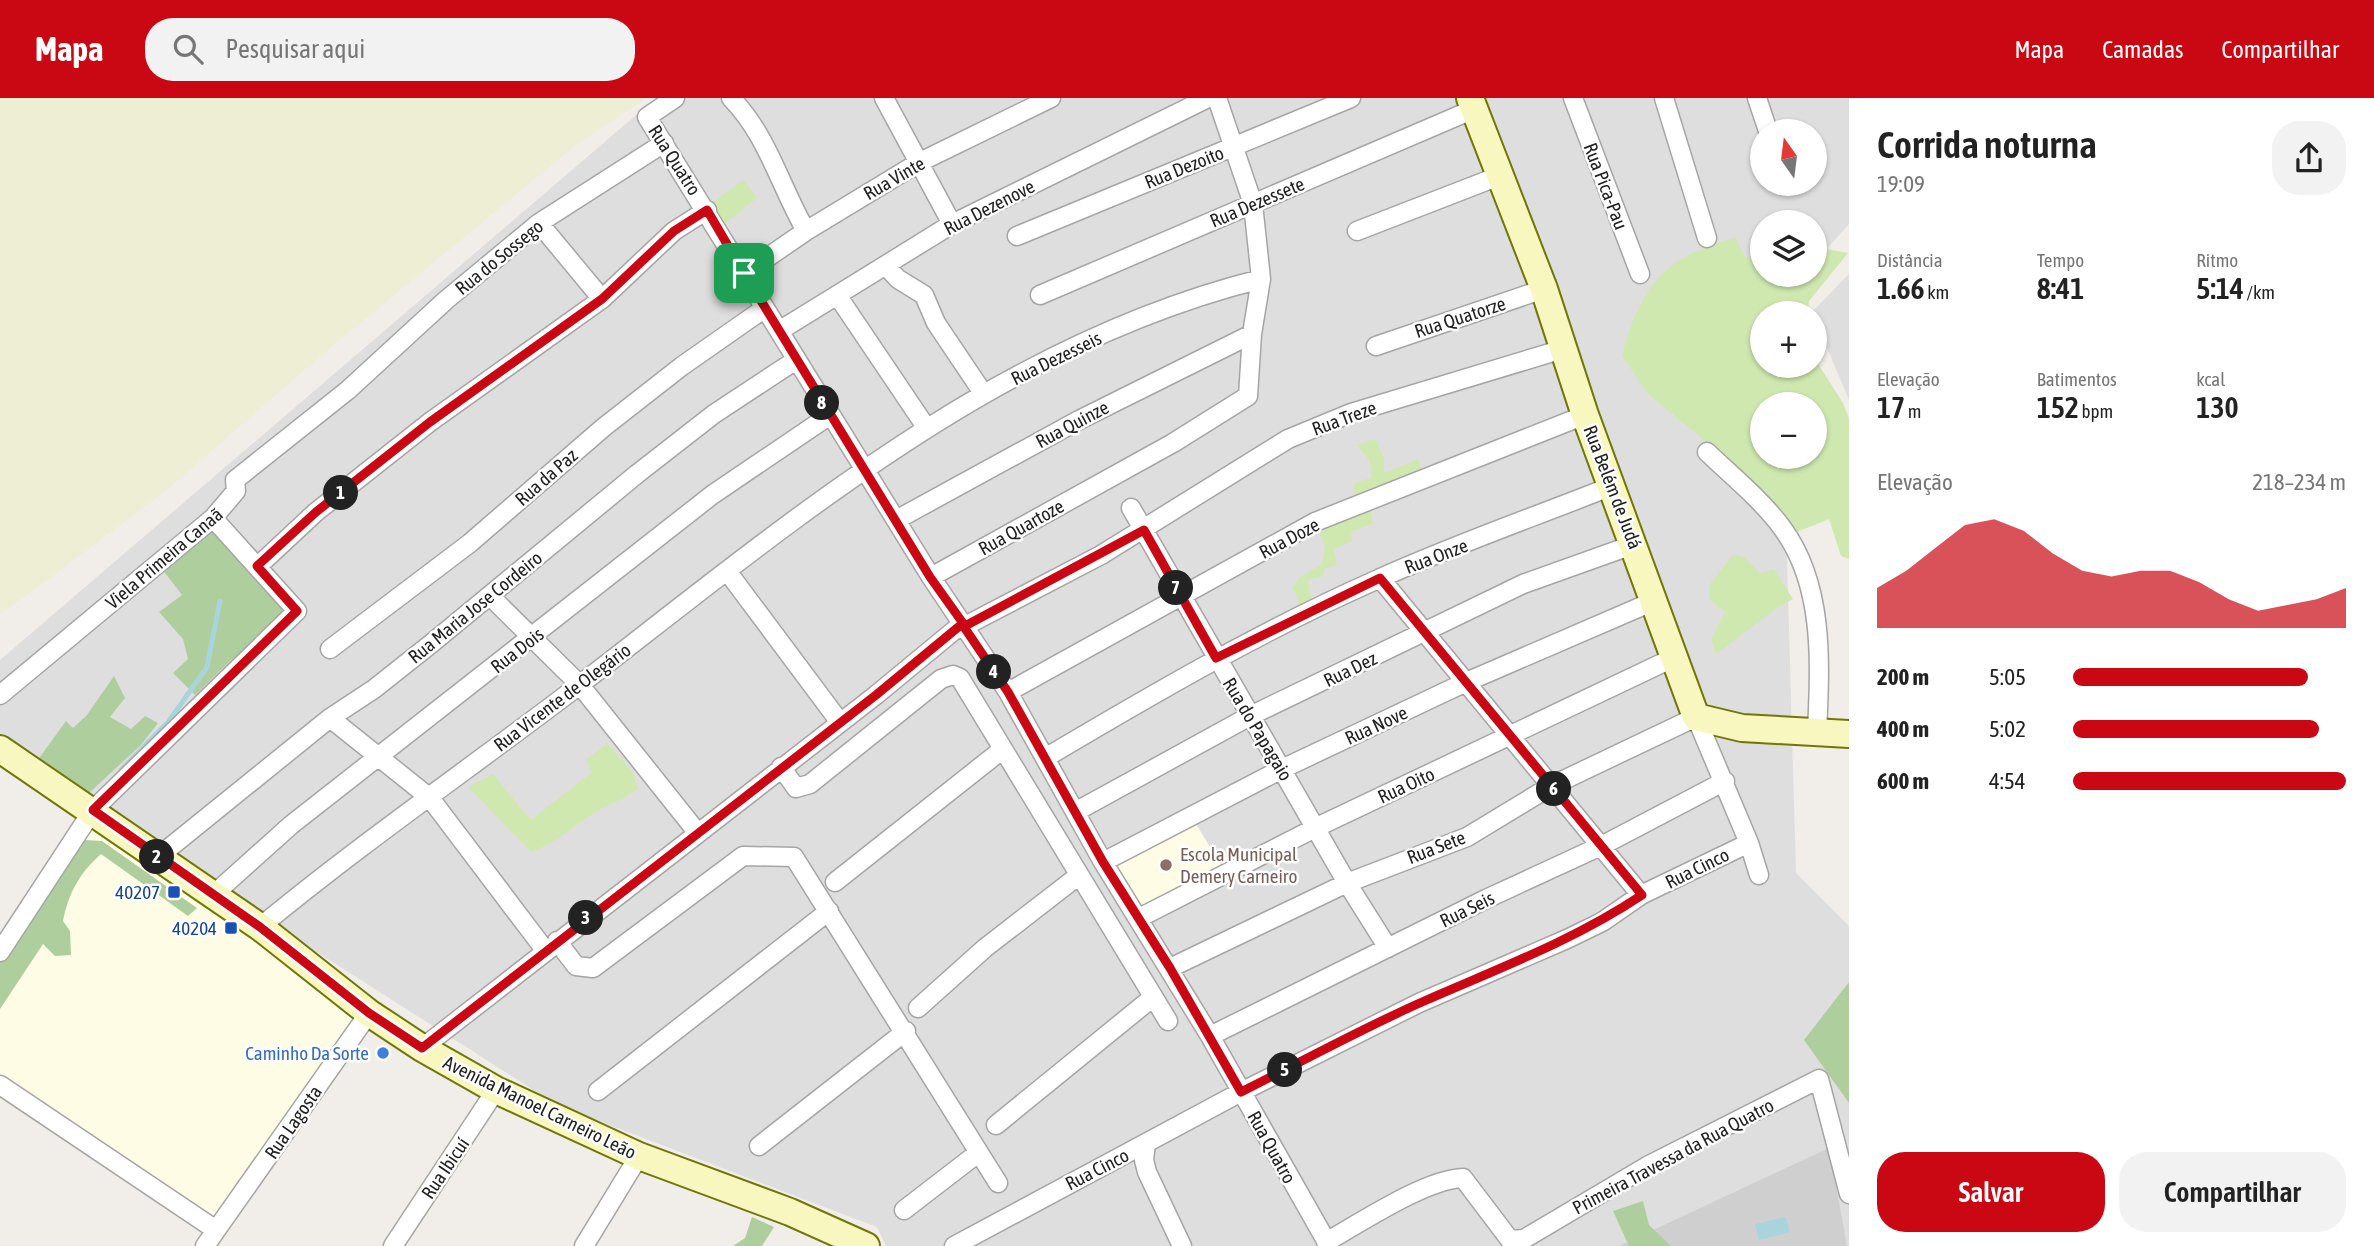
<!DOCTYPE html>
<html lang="pt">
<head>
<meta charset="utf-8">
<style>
  body { margin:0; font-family:"Asap Condensed",sans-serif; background:#f2f2f2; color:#222; height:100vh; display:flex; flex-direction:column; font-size:26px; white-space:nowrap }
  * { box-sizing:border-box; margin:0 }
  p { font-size:23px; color:#767676 }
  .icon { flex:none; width:38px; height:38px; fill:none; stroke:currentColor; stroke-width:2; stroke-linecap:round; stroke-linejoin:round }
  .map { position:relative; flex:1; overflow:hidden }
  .details { display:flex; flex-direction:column; background:#fff; width:525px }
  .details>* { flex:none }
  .needle { width:46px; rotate:346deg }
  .buttons { position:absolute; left:1750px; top:21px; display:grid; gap:14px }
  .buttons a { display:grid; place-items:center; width:77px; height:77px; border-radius:50%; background:#fff; box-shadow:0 2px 5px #0004; font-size:35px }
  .pin { position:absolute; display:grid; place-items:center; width:60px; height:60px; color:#fff; margin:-30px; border-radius:14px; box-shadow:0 4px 10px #0006 }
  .km { position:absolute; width:35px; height:35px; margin:-18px; border-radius:50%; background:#222; color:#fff; font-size:19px; line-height:35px; text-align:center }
  .round { display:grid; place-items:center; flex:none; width:74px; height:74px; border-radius:28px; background:#f2f2f2 }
  .overview { display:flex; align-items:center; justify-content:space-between; height:119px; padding:0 28px }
  h1 { font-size:38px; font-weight:600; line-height:52px }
  .figures { display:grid; grid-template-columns:repeat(3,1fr); gap:10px; height:119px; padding:7px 28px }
  .figures div { display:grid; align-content:center }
  .figures b { font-size:30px; font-weight:600 }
  .figures small { font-size:19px; font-weight:400 }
  .figures p { font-size:19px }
  .chart { height:196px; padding:14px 28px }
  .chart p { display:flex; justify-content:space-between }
  .chart svg { width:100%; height:126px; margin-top:7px; fill:#ca0813; opacity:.7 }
  .cta { display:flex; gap:14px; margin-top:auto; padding:14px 28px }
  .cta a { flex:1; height:80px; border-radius:28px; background:#ca0813; color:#fff; font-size:28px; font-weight:600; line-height:80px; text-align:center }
  .cta a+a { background:#f2f2f2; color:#222 }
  ul { padding:0 28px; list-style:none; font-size:23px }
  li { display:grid; grid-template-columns:112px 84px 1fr; align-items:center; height:52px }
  li i { height:18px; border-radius:9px; background:#ca0813 }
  header { display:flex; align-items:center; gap:42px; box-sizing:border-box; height:98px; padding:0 35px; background:#ca0813; color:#fff }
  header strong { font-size:33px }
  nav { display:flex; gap:38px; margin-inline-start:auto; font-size:24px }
  .search { width:490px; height:63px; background:#f2f2f2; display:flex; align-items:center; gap:18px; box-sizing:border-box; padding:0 24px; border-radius:28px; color:#767676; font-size:26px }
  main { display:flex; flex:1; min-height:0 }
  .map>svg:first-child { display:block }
</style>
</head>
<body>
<header>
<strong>Mapa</strong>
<div class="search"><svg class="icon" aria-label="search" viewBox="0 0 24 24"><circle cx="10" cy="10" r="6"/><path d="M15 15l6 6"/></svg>Pesquisar aqui</div>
<nav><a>Mapa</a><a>Camadas</a><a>Compartilhar</a></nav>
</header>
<main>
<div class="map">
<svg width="1849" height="1148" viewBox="0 0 1849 1148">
  <rect width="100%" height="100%" fill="#f1ede8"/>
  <!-- residential -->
  <path fill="#dfdede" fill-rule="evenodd" d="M 656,0 L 1849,0 L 1849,126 L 1815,164 L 1815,124 L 1762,124 L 1762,359 L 1784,359 L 1796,775 L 1849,828 L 1849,1148 L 886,1148 L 877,1129 L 557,1007 L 0,652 L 0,562 ZM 1762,33 L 1815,33 L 1815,86 L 1762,86 Z
    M 1849,176 L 1849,302 L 1812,214 Z"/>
  <!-- education -->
  <path fill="#fefce4" d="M 93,712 L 369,915 L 211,1121 L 0,988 L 0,856 Z
    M 1190,716 L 1222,769 L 1139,815 L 1110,765 Z"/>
  <!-- religious -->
  <path fill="#cfcfcf" d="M 1829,1050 L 1847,1148 L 1619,1148 Z"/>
  <!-- farmland -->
  <path fill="#eeeed4" d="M 0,0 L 646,0 L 572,50 L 318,260 L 163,395 L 0,517 Z"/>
  <!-- grass -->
  <path fill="#cfe8b0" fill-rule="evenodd" d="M 744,82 L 757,100 L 722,128 L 711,105 Z
    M 1735,140 L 1746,160 L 1762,156 L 1762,177 L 1815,177 L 1815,149 L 1848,155 L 1809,203 L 1808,215 L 1762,215 L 1762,268 L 1815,268 L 1815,261 L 1843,305 L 1849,321 L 1849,461 L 1841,458 L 1829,421 L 1792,436 L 1706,344 L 1647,295 L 1622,258 C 1639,190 1665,157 1735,140 ZM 1762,306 L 1815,306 L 1815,359 L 1762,359 Z
    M 1375,341 L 1384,360 L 1384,375 L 1418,361 L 1422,372 L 1356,403 L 1353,386 L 1372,379 L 1369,362 L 1357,347 Z
    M 1369,403 L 1373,425 L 1351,434 L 1352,443 L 1334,451 L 1337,467 L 1325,470 L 1323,478 L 1308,482 L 1313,511 L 1302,514 L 1293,489 L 1299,480 L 1322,466 L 1325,449 L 1315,424 Z
    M 1733,457 L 1744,459 L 1760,475 L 1774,471 L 1793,501 C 1765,515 1743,538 1716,556 L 1711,541 L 1725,514 L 1710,502 L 1709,487 Z
    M 607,645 L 632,673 L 638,690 C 622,703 610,705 594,715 C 572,729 556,745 531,754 L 468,689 L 493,676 L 531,722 L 592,674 L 586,662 Z"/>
  <!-- forest -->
  <path fill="#afce9e" d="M 212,429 L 297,513 L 231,562 L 195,597 L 173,575 L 188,561 L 183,541 L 159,514 L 182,497 L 162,471 Z
    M 114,578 L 125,600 L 110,619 L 131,631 L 145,618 L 158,625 L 141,647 L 89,695 L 37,663 L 66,623 L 73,630 L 87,617 Z
    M 85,742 L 102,743 L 197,810 L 188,818 L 101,756 C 79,776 69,794 63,823 L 70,833 L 71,857 L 55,858 L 43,846 L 0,911 L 0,858 Z
    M 1849,884 L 1849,1005 L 1804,942 Z
    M 1643,1103 L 1649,1127 L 1671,1148 L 1629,1148 L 1613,1113 Z
    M 752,1119 L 774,1129 L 762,1148 L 733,1148 L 745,1140 Z"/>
  <!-- water -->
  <path fill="#aad4dc" d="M 1786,1119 L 1790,1134 L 1759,1142 L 1755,1126 Z"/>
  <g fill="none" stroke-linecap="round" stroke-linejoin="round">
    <!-- stream -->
    <path stroke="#aad4dc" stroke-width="5" d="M 121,672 L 169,623 L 207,569 L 220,503"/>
    <!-- street casing -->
    <g stroke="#a5a5a5" stroke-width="21">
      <path id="street" d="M 675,0 L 647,19 L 931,479 L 1008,594 L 1103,764 L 1210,938 L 1329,1148
        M 731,0 C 768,38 780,88 806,133
        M 884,0 L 952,126
        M 1573,0 L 1640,176
        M 1664,0 L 1707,140
        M 1757,0 L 1768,33
        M 539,125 L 602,201
        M 1357,133 L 1499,78
        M 1017,138 L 1351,0
        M 886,168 L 898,181 L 924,197 L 936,225 L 983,295
        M 745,175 L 806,133 L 918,65 L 1051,0
        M 837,197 L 926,329
        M 1040,197 L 1474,11
        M 779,233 L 952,126 L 1208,0
        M 1376,248 L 1544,191
        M 1707,354 C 1732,378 1762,402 1783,431 C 1825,489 1820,567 1817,635
        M 1131,410 L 1347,785 L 1388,850
        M 896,422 L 1079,322 L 1252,236
        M 257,469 L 316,414 L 430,324 L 602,201 L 674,133 L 707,112
        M 727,473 L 839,623
        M 931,479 L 1173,345 L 1248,298 L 1252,236 L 1261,181 L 1253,106 L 1217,0
        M 1380,480 L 1641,797
        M 490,498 L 580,587 L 697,734
        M 965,528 L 1101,457 L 1288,341 L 1351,315 L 1563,251
        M 330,551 L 470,445 L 604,329 L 682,268 L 765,210
        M 1008,594 L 1315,424 L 1585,317
        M 0,597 L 213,420 L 236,393 L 235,382 L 348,292 L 446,202 L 539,125 L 664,45
        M 330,620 L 430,700 L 545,852
        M 1045,660 C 1153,596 1261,533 1376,482 C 1453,447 1534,419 1612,388
        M 781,669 L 796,690 L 810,686 L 941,581 L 953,577 L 960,580 L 1168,923
        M 1075,714 L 1250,618 L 1523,486 L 1635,446
        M 158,759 L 330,620 L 374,591 L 432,545 L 637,376 L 714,316 L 796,262
        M 1103,764 L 1282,671 L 1464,585 L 1654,503
        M 835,784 L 1003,651
        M 212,798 L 291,727 L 712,397 L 830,317
        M 1139,820 L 1317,729 L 1675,559
        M 260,829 C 364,743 475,667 582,585 C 792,423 999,246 1261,181
        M 557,843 L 576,868 L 593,870 L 743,758 L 794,759 L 998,1085
        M 0,854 L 93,712 L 297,513 L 213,420
        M 1170,870 L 1347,785 L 1467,739 L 1551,688 L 1696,619 L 1749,745 L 1759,777
        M 918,910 L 985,850 L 1078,778
        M 1210,938 L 1486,801 L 1603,747 L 1725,683
        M 422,950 L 876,597 L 962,526
        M 0,987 L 216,1132
        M 598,993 L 829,813
        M 996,1027 L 1152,900
        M 1146,1045 L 1144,1062 L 1147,1074 L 1182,1148
        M 759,1048 L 906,933
        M 904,1112 L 978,1055
        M 1326,1144 C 1360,1125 1426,1081 1463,1080 L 1510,1142 L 1524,1141 L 1649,1067 L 1819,981 L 1849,1096
        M 205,1148 L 369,915
        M 393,1148 L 496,992
        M 584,1148 L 639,1058
        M 954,1148 L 1241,994 L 1419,905 L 1567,841 L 1602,824 L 1641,797 L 1749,745"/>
    </g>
    <!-- secondary casing -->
    <g stroke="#717609" stroke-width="30">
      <path id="secondary" d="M 1470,0 L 1544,191 L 1585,317 L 1696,619 L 1742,630 L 1849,636
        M 0,651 L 260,829 L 369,915 L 422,950 L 496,992 L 639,1058 L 790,1114 L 866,1148"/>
    </g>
    <!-- street -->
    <use href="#street" stroke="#fff" stroke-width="18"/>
    <!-- secondary -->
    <use href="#secondary" stroke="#f8f7bf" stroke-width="26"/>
  </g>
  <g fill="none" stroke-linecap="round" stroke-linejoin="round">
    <!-- route casing -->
    <g stroke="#fff" stroke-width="14">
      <path id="route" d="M 744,175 L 707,112 L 674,133 L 602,201 L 430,324 L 316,414 L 257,468 L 297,513 L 93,712 L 260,829 L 369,915 L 422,950 L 876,597 L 962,526 L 1008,594 L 1103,764 L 1170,870 L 1241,994 C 1301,964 1361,931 1422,904 C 1497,871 1573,843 1642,797 L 1380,480 L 1216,560 L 1144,432 L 965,528 L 930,479 L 744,175"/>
    </g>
    <!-- route -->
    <use href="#route" stroke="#ca0813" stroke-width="9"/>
  </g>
  <!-- markers -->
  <circle fill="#8d6e63" stroke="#fff" stroke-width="2.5" cx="1166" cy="767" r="7"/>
  <g fill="#1a4fb4" stroke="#fff" stroke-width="2.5">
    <rect x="167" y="787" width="14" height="14" rx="3.5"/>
    <rect x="224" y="823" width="14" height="14" rx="3.5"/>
  </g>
  <circle fill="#3f7fe0" stroke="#fff" stroke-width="2.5" cx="383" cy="955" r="7"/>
  <g text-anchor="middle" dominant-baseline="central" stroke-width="5" stroke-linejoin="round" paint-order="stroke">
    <!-- street labels -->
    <g font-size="19" fill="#212121" stroke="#fff">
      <text transform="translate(675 62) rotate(57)">Rua Quatro</text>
      <text transform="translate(1184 69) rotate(-22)">Rua Dezoito</text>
      <text transform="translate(894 80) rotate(-30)">Rua Vinte</text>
      <text transform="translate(1606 88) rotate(69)">Rua Pica-Pau</text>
      <text transform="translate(1257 104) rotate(-23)">Rua Dezessete</text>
      <text transform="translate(989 109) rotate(-27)">Rua Dezenove</text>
      <text transform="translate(499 159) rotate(-39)">Rua do Sossego</text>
      <text transform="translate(1460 219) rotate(-18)">Rua Quatorze</text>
      <text transform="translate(1056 260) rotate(-26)">Rua Dezesseis</text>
      <text transform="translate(1344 320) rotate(-20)">Rua Treze</text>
      <text transform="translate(1072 326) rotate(-28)">Rua Quinze</text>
      <text transform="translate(546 379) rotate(-41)">Rua da Paz</text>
      <text transform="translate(1613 389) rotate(69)">Rua Belém de Judá</text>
      <text transform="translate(1021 429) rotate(-29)">Rua Quartoze</text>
      <text transform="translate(1289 440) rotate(-28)">Rua Doze</text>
      <text transform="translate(1436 458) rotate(-21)">Rua Onze</text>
      <text transform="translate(164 460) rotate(-40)">Viela Primeira Canaã</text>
      <text transform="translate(475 509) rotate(-39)">Rua Maria Jose Cordeiro</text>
      <text transform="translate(517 552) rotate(-38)">Rua Dois</text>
      <text transform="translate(1350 571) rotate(-26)">Rua Dez</text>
      <text transform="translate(562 599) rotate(-37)">Rua Vicente de Olegário</text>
      <text transform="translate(1376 627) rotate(-25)">Rua Nove</text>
      <text transform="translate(1258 631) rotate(59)">Rua do Papagaio</text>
      <text transform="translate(1406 687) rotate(-25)">Rua Oito</text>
      <text transform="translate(1436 749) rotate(-21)">Rua Sete</text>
      <text transform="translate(1697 770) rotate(-26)">Rua Cinco</text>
      <text transform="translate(1467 811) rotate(-26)">Rua Seis</text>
      <text transform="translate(540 1009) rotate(26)">Avenida Manoel Carneiro Leão</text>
      <text transform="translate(293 1024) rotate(-55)">Rua Lagosta</text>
      <text transform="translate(1272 1049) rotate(61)">Rua Quatro</text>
      <text transform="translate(1673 1058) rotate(-28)">Primeira Travessa da Rua Quatro</text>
      <text transform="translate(445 1070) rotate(-56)">Rua Ibicuí</text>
      <text transform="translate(1097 1071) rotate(-27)">Rua Cinco</text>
    </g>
    <!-- education labels -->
    <g font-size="19" fill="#785e54" stroke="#fff" text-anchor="start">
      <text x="1180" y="756">Escola Municipal<tspan x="1180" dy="22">Demery Carneiro</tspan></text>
    </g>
    <!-- transit labels -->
    <g font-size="19" fill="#164399" stroke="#fff" text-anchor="end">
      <text x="160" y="794">40207</text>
      <text x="217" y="830">40204</text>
    </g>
    <!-- shop labels -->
    <g font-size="19" fill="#366cbe" stroke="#fff" text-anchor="end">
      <text x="369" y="955">Caminho Da Sorte</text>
    </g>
  </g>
</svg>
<div class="buttons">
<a><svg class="needle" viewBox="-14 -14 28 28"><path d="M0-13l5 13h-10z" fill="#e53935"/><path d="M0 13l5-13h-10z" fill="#767676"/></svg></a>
<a><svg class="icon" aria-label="layers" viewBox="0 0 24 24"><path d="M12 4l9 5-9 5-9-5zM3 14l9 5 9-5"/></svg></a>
<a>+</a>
<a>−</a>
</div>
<div class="pin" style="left:744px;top:175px;background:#1e9e55"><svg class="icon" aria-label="arrive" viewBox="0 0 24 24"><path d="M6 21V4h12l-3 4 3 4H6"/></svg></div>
<b class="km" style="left:341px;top:395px">1</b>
<b class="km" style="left:157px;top:759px">2</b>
<b class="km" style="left:586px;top:820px">3</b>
<b class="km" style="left:994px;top:574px">4</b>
<b class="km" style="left:1285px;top:972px">5</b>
<b class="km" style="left:1554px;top:691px">6</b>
<b class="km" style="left:1176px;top:490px">7</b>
<b class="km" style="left:822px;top:305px">8</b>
</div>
<section class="details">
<div class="overview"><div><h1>Corrida noturna</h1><p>19:09</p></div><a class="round"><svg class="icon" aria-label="share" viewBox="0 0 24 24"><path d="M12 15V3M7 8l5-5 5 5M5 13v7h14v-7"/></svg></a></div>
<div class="figures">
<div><p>Distância</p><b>1.66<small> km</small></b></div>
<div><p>Tempo</p><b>8:41</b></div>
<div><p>Ritmo</p><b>5:14<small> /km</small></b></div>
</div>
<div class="figures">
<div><p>Elevação</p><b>17<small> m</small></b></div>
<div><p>Batimentos</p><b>152<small> bpm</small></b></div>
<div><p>kcal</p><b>130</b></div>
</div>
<div class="chart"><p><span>Elevação</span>218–234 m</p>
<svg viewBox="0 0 160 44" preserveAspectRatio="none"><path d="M0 44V30L10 24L20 16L30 8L40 6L50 10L60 18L70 24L80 26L90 24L100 24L110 28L120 34L130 38L140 36L150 34L160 30V44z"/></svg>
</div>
<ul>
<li><b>200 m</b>5:05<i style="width:86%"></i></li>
<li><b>400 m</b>5:02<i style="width:90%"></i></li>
<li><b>600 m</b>4:54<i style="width:100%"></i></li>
</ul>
<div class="cta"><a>Salvar</a><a>Compartilhar</a></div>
</section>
</main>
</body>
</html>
